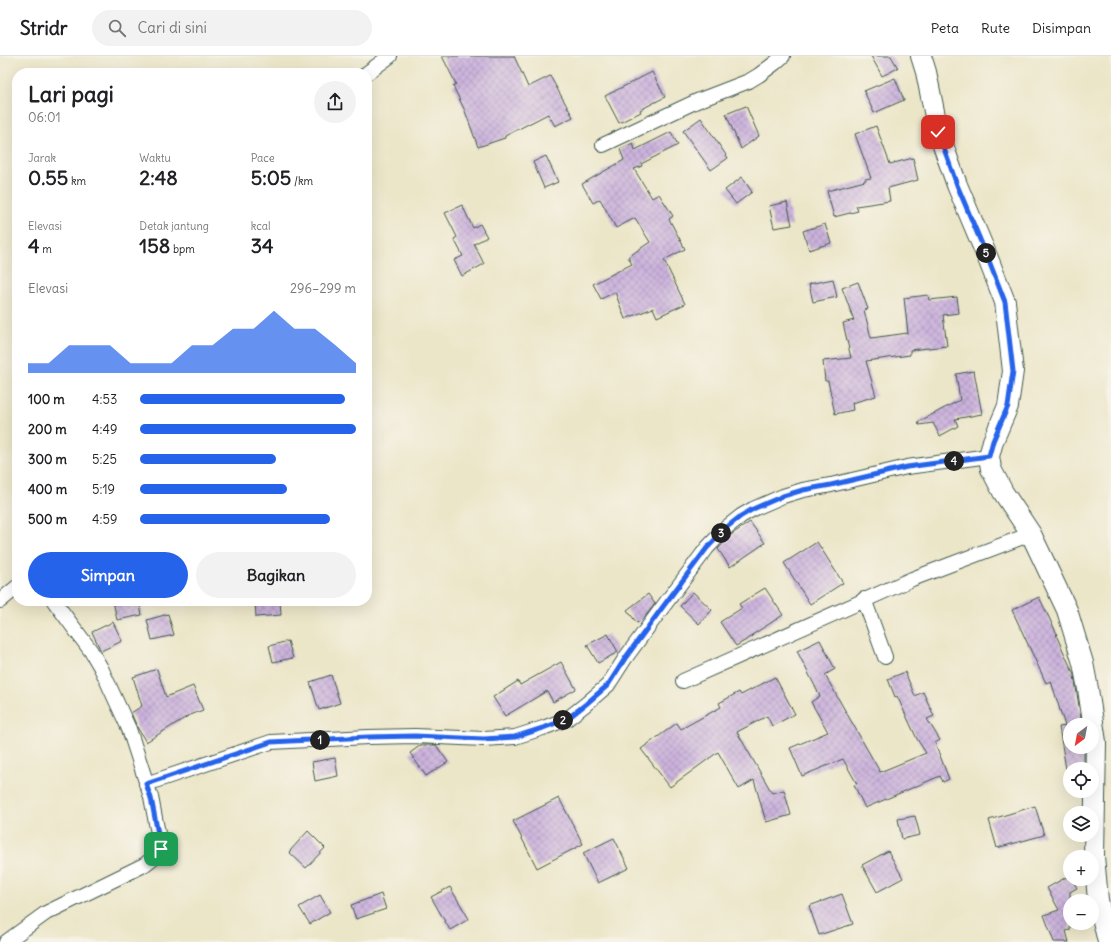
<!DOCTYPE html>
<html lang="id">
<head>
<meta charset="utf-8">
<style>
  body { margin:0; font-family:Delius,sans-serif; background:#f2f2f2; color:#202124; height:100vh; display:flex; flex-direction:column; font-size:15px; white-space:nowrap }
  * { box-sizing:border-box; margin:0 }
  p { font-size:13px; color:#757577 }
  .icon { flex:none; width:22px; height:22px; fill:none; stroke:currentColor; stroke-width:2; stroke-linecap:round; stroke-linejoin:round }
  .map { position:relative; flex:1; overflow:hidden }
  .panel { position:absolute; left:12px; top:12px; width:360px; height:538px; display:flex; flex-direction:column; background:#fff; border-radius:16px; box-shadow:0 4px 16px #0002 }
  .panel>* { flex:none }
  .needle { width:26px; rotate:212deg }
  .buttons { position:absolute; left:1063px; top:662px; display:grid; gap:8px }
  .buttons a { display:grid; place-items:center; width:36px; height:36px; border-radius:50%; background:#fff; box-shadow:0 4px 16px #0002; font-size:20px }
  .pin { position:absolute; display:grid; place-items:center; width:34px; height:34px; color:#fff; margin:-17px; border-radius:8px; box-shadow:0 2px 6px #0006 }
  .km { position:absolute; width:20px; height:20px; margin:-10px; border-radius:50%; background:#222; color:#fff; font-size:11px; line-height:20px; text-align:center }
  .round { display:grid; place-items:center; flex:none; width:42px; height:42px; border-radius:21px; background:#f2f2f2 }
  .overview { display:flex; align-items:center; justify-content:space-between; height:68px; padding:0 16px }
  h1 { font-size:22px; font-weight:700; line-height:30px }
  .figures { display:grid; grid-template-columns:repeat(3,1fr); gap:6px; height:68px; padding:4px 16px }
  .figures div { display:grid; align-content:center }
  .figures b { font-size:20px; font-weight:700 }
  .figures small { font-size:11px; font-weight:400 }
  .figures p { font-size:11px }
  .chart { height:112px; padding:8px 16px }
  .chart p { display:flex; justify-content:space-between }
  .chart svg { width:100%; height:72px; margin-top:4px; fill:#2563eb; opacity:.7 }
  .cta { display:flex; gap:8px; margin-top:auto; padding:8px 16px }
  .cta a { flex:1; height:46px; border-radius:24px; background:#2563eb; color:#fff; font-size:16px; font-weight:700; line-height:46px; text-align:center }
  .cta a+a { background:#f2f2f2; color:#202124 }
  ul { padding:0 16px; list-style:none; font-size:13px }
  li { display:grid; grid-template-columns:64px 48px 1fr; align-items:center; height:30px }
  li i { height:10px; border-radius:5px; background:#2563eb }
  header { display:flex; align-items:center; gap:24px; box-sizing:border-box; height:56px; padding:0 20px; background:#fff; border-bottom:1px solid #e0e0e0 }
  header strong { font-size:19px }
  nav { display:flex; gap:22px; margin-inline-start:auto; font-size:14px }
  .search { width:280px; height:36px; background:#f2f2f2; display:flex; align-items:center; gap:10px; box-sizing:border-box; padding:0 14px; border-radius:22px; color:#757577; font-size:15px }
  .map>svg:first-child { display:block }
</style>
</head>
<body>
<header>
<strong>Stridr</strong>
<div class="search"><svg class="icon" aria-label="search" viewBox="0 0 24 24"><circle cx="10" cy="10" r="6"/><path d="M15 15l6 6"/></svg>Cari di sini</div>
<nav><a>Peta</a><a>Rute</a><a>Disimpan</a></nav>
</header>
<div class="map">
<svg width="1111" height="886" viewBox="0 0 1111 886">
  <defs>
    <pattern id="building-cross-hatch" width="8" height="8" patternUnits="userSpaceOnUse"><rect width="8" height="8" fill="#ccb3dd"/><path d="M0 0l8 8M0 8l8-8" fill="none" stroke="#a593b4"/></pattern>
  </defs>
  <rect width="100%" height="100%" fill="#f7f3e8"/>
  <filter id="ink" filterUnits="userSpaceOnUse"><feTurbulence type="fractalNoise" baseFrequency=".025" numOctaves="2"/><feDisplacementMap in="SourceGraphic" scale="8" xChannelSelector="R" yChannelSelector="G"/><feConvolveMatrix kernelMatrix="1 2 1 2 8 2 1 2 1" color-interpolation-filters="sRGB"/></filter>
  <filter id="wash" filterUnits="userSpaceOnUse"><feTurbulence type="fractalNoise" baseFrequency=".012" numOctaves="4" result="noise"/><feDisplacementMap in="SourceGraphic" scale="16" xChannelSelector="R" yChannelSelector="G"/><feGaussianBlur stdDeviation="0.9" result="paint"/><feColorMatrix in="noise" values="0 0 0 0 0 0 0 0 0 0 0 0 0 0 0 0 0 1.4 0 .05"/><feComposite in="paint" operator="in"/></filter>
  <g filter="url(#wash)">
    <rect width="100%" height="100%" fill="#ece6c9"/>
    <g id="blocks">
      <!-- building -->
      <path fill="url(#building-cross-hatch)" d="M 442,0 L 514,0 L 528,31 L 550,20 L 573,61 L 555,70 L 548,58 L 505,80 L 505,82 L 478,91 L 465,55 L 453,30 L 456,28 Z
        M 871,0 L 891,0 L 898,12 L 882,20 Z
        M 652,16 L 665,41 L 640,54 L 641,56 L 619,67 L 605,40 Z
        M 895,22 L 904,44 L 874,57 L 864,35 Z
        M 746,50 L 759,80 L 741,93 L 726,58 Z
        M 701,62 L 728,102 L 711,114 L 683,75 Z
        M 876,70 L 890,108 L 913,102 L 918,124 L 888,132 L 890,145 L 856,150 L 858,155 L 834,161 L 827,135 L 865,125 L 865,123 L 871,122 L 855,78 Z
        M 671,76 L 678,89 L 641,108 L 642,110 L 634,113 L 652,142 L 659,138 L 673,160 L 669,163 L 685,193 L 664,204 L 685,248 L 657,261 L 653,252 L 625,263 L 615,236 L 601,243 L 593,228 L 632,208 L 628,201 L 650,186 L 635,162 L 616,172 L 600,143 L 593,147 L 582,128 L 624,104 L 620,93 L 633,87 L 635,94 Z
        M 546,100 L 558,126 L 544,132 L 533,106 Z
        M 742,121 L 752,136 L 736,148 L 725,134 Z
        M 787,146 L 792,169 L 774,172 L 769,150 Z
        M 462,149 L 473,172 L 480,168 L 487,181 L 474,188 L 484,208 L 462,220 L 454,204 L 463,200 L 454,183 L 457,181 L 445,157 Z
        M 825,168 L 831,187 L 809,194 L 803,175 Z
        M 833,223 L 837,241 L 813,246 L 809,228 Z
        M 858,226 L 868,253 L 864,254 L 871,282 L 908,277 L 904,242 L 928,239 L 929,244 L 957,241 L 959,257 L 943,259 L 947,290 L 910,294 L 910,299 L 866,305 L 876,340 L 852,347 L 853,354 L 835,358 L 828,325 L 825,325 L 823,305 L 851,302 L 843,267 L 854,264 L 842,232 Z
        M 974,315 L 982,358 L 955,363 L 958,370 L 940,380 L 933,367 L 919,369 L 918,366 L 960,344 L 956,318 Z
        M 750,466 L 765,487 L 730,511 L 718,493 L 732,478 Z
        M 817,486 L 843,527 L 810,548 L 784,507 Z
        M 765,532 L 783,559 L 752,579 L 753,580 L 736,590 L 720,566 L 742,552 L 739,548 Z
        M 693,536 L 712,554 L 699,568 L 680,550 Z
        M 648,538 L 655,548 L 643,563 L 637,567 L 627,554 Z
        M 1039,541 L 1057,578 L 1056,579 L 1074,619 L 1082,669 L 1070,669 L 1070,691 L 1084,691 L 1084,713 L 1066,713 L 1059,671 L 1065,670 L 1051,625 L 1046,627 L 1012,554 Z
        M 113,545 L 139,545 L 142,559 L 117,564 Z
        M 255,545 L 280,545 L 281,559 L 256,561 Z
        M 168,558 L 174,579 L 152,584 L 147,564 Z
        M 113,566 L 122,585 L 101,595 L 92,576 Z
        M 608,578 L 618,596 L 598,607 L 587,589 Z
        M 820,584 L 835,613 L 825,619 L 880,716 L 926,697 L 917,683 L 897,640 L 895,641 L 888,623 L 905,616 L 915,640 L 923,636 L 934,660 L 927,663 L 940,684 L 935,687 L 949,723 L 943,726 L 940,720 L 865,752 L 854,729 L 857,728 L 843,703 L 802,720 L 790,692 L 828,676 L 811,646 L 820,640 L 797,595 Z
        M 288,585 L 293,602 L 273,606 L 269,590 Z
        M 561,606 L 576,633 L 553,646 L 547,635 L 505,660 L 493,641 L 518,625 L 520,629 Z
        M 157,613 L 166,641 L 193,630 L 203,654 L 188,660 L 146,686 L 137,671 L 131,657 L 142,650 L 133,621 Z
        M 331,619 L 340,647 L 319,654 L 310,626 Z
        M 775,621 L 795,658 L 772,670 L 767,660 L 737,676 L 772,737 L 784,734 L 791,759 L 766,766 L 754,724 L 739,733 L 718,696 L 670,731 L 641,693 L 677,667 L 681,673 L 721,651 L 719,647 L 739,636 L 741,639 Z
        M 421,689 L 436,689 L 448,706 L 426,720 L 410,697 Z
        M 335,702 L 338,720 L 315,725 L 312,706 Z
        M 559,742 L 583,788 L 537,812 L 513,765 Z
        M 1035,750 L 1044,779 L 997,792 L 989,764 Z
        M 915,760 L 920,779 L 902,783 L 898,763 Z
        M 308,775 L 325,792 L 306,812 L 289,796 Z
        M 614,782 L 629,812 L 598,827 L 583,797 Z
        M 888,795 L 903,822 L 877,836 L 862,809 Z
        M 1070,819 L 1070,823 L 1072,823 L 1077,832 L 1070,836 L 1070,874 L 1066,875 L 1069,886 L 1054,886 L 1044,859 L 1059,854 L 1047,832 Z
        M 450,831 L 469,863 L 450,874 L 431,841 Z
        M 381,838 L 386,853 L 356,863 L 351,849 Z
        M 842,838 L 853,868 L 819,879 L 809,850 Z
        M 320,839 L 330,856 L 310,868 L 299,851 Z"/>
    </g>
  </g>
  <g filter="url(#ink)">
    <use href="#blocks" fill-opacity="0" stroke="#3e564a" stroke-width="1"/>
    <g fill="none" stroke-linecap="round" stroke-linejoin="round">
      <!-- street casing -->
      <g stroke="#3e564a" stroke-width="16">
        <path id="street" d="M 367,17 L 390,0
          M 603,89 L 697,45 L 749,25 L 759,19 L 775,7 L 783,0
          M 864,543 L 885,601
          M 0,545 L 17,531
          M 683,625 L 912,523 L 1031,478
          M 146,728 L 271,686 L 368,681 L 415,680 L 484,683 L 515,681 L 543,672 L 567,663 L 586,648 L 608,629 L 626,601 L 662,552 L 707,492 L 727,471 L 741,460 L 753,453 L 783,440 L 803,434 L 831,429 L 907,411 L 989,400
          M 6,886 L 46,857 L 144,809 L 157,799 L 161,793 L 151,741 L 129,673 L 101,612 L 91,595 L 54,545"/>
      </g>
      <!-- secondary casing -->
      <g stroke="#3e564a" stroke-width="22">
        <path id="secondary" d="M 921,0 L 926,16 L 938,75 L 957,129 L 989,205 L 1005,246 L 1013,315 L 1008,350 L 993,385 L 991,393 L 989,400 L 991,413 L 1003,436 L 1031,478 L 1067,554 L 1083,607 L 1088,633 L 1096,686 L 1094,800 L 1098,844 L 1108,886"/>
      </g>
      <!-- street -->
      <use href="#street" stroke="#fff" stroke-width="14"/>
      <!-- secondary -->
      <use href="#secondary" stroke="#fff" stroke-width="20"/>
    </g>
  </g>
  <g fill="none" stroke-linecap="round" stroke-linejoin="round" filter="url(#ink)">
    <!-- route casing -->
    <g stroke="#fff" stroke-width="8">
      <path id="route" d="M 161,793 L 151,742 L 146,728 L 271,686 L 368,681 L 415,680 L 484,683 L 515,681 L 543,672 L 567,663 L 586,648 L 608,629 L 626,601 L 662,552 L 707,492 L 727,471 L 741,460 L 753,453 L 783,440 L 803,434 L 831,429 L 907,411 L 989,400 L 993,385 L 1008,350 L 1013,315 L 1005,246 L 989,205 L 957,129 L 938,76"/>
    </g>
    <!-- route -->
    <use href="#route" stroke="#2563eb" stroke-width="5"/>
  </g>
</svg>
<div class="buttons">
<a><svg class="needle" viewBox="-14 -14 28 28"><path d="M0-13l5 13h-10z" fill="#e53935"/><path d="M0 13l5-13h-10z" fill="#757577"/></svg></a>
<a><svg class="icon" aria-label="locate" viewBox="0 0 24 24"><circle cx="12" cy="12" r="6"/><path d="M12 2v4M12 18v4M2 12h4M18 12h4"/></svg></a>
<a><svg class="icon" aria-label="layers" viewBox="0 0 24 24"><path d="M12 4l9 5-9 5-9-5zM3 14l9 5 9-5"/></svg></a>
<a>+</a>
<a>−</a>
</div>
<div class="pin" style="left:161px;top:793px;background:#1e9e55"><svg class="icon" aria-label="arrive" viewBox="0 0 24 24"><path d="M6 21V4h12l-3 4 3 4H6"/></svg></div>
<div class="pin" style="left:938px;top:76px;background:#d93025"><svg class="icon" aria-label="check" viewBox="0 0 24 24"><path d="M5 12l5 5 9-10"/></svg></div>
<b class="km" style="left:320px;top:684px">1</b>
<b class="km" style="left:563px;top:664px">2</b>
<b class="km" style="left:721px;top:477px">3</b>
<b class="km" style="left:954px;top:405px">4</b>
<b class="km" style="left:986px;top:197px">5</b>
<section class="panel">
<div class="overview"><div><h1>Lari pagi</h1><p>06:01</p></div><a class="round"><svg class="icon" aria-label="share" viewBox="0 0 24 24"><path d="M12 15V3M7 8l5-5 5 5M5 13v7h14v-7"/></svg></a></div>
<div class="figures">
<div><p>Jarak</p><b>0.55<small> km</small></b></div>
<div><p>Waktu</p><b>2:48</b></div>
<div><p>Pace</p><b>5:05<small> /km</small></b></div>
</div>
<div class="figures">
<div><p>Elevasi</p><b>4<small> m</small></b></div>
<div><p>Detak jantung</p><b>158<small> bpm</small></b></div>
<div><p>kcal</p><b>34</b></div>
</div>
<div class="chart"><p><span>Elevasi</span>296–299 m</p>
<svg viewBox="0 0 160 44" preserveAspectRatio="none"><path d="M0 44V38L10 38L20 27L30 27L40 27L50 38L60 38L70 38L80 27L90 27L100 17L110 17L120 6L130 17L140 17L150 27L160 38V44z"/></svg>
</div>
<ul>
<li><b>100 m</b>4:53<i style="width:95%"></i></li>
<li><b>200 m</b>4:49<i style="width:100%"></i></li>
<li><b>300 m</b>5:25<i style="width:63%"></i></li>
<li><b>400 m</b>5:19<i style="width:68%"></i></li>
<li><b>500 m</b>4:59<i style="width:88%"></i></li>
</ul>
<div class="cta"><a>Simpan</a><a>Bagikan</a></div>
</section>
</div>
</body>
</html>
